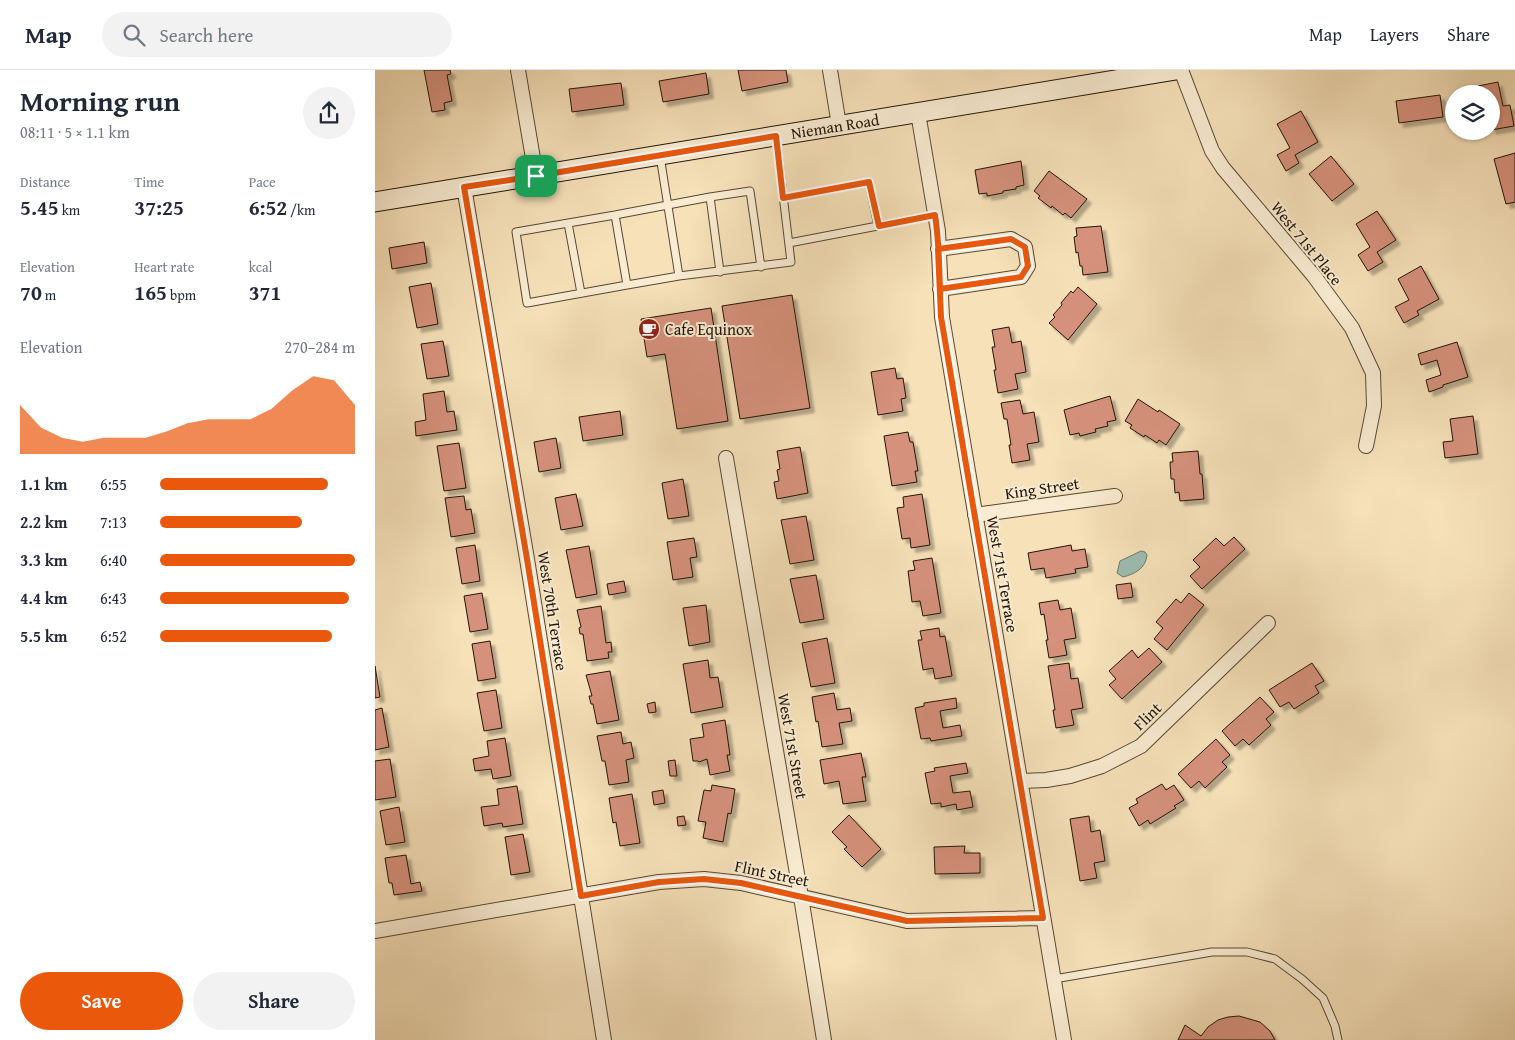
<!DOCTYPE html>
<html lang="en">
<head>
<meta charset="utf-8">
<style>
  body { margin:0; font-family:"Gentium Book Plus",serif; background:#f2f2f3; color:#1f2937; height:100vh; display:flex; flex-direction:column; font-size:19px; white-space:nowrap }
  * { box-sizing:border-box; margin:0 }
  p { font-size:16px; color:#747a83 }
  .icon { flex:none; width:28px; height:28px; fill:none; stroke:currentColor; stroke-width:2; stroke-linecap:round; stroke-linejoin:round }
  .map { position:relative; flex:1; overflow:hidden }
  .panel { display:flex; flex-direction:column; background:#fff; width:375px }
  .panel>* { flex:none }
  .buttons { position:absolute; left:1070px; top:15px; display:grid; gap:10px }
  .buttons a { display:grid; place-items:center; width:55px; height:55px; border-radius:50%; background:#fff; box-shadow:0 1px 4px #0004; font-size:25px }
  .pin { position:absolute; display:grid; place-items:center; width:42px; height:42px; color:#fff; margin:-21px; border-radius:10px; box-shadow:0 2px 8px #0006 }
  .round { display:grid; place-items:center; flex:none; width:52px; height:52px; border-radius:26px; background:#f2f2f3 }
  .overview { display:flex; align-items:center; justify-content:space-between; height:85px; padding:0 20px }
  h1 { font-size:28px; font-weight:700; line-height:38px }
  .stats { display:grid; grid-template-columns:repeat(3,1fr); gap:8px; height:85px; padding:5px 20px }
  .stats div { display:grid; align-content:center }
  .stats b { font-size:21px; font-weight:700 }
  .stats small { font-size:14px; font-weight:400 }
  .stats p { font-size:14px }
  .chart { height:140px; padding:10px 20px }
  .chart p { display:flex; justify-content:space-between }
  .chart svg { width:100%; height:90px; margin-top:5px; fill:#ea580c; opacity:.7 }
  .action { display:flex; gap:10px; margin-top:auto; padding:10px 20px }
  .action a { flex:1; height:58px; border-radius:30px; background:#ea580c; color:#fff; font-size:20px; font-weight:700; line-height:58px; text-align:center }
  .action a+a { background:#f2f2f3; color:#1f2937 }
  ul { padding:0 20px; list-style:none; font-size:16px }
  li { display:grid; grid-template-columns:80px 60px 1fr; align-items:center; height:38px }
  li i { height:12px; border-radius:6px; background:#ea580c }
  header { display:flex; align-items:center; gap:30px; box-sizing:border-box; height:70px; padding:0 25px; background:#fff; border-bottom:1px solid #e0e1e3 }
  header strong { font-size:24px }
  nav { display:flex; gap:28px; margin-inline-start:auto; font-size:18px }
  .search { width:350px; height:45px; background:#f2f2f3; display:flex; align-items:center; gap:12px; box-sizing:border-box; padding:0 18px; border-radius:28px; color:#747a83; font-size:19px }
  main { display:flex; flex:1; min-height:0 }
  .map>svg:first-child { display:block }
</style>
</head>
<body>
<header>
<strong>Map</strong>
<div class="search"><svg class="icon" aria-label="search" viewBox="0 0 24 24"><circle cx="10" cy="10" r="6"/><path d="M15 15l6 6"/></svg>Search here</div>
<nav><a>Map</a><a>Layers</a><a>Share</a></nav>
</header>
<main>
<section class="panel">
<div class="overview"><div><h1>Morning run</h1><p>08:11 · 5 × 1.1 km</p></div><a class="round"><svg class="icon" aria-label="share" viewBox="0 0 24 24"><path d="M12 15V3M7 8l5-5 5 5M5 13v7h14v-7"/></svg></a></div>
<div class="stats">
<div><p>Distance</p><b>5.45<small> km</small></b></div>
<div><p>Time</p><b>37:25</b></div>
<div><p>Pace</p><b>6:52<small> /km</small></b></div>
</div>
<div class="stats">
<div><p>Elevation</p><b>70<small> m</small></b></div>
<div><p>Heart rate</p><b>165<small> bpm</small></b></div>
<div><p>kcal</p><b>371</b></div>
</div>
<div class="chart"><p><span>Elevation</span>270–284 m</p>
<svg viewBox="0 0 160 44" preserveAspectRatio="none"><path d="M0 44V20L10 31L20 36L30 38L40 36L50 36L60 36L70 33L80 29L90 27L100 27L110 27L120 22L130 13L140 6L150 8L160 20V44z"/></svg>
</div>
<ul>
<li><b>1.1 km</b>6:55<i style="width:86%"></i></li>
<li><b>2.2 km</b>7:13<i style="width:73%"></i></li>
<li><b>3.3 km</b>6:40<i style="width:100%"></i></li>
<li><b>4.4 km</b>6:43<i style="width:97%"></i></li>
<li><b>5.5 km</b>6:52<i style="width:88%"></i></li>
</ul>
<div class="action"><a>Save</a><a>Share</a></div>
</section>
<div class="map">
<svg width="1140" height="970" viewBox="0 0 1140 970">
  <defs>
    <filter id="shadow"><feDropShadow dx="4.5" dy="4.5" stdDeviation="1" flood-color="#0004"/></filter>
  </defs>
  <rect width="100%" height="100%" fill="#f6e1b9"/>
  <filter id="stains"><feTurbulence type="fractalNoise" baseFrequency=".004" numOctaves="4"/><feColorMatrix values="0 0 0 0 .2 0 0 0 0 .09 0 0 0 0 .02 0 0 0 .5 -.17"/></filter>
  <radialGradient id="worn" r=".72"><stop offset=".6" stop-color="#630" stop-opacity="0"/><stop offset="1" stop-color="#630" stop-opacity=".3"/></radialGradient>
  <!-- water -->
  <path fill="#9dbdb1" stroke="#6c7a6d" d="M 766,481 L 770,482 L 772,485 C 771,498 760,504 748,507 L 742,503 L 745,491 Z"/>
  <!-- building -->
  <path fill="#d6917b" stroke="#221506" filter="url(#shadow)" d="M 49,0 L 75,0 L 76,4 L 72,5 L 77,31 L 69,33 L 70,40 L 57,42 Z
    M 363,0 L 411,0 L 413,12 L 367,21 Z
    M 331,3 L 334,24 L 288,32 L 284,11 Z
    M 1123,12 L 1128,36 L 1135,35 L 1139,56 L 1116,60 L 1116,24 L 1104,24 L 1103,16 Z
    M 246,13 L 249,35 L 197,42 L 194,19 Z
    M 1065,25 L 1068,47 L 1024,53 L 1021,31 Z
    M 926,41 L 943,72 L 920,85 L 924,93 L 911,101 L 902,85 L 915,78 L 902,54 Z
    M 1140,83 L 1140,132 L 1131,134 L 1119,89 Z
    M 956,86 L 979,114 L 957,131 L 934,104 Z
    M 646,91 L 649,115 L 641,117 L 641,119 L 628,121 L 628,123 L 612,126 L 612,123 L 604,124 L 600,100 Z
    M 674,101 L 712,129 L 696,148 L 690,143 L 688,145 L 677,136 L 676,138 L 663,128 L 665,126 L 659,121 Z
    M 1002,141 L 1021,170 L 1002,182 L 1008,192 L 993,201 L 983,185 L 995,177 L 981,154 Z
    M 726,156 L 733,202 L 708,205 L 707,196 L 705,196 L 703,182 L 701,183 L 699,167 L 702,166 L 701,158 Z
    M 49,172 L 52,193 L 17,199 L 14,178 Z
    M 1046,196 L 1064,229 L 1042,241 L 1044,245 L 1029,253 L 1020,237 L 1034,230 L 1023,209 Z
    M 56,213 L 63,254 L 42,258 L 34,217 Z
    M 703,217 L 722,234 L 693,270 L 674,253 L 680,247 L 678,245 L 687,235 L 686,233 L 696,221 L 698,223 Z
    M 417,225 L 435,338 L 365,349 L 347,236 Z
    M 336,238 L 353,351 L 302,359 L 290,284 L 272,287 L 266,249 Z
    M 634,257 L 637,273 L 646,271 L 651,302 L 640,304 L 643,319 L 623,323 L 619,300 L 621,300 L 617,277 L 620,277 L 617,260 Z
    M 68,271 L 74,306 L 52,309 L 46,274 Z
    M 1082,272 L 1093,307 L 1068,315 L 1068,317 L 1054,322 L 1051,310 L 1066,305 L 1062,290 L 1046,295 L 1043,284 Z
    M 520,298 L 522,309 L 528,308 L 531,328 L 526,329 L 528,341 L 503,345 L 496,302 Z
    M 69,321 L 72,342 L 79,341 L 82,360 L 41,366 L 40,352 L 51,350 L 48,324 Z
    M 735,326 L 741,350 L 732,352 L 733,356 L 720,359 L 721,362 L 705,366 L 704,363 L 695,365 L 689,340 Z
    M 763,329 L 783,342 L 784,340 L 805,354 L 791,375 L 784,370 L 782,373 L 770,365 L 769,367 L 755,358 L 757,355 L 750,351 Z
    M 645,330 L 648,344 L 659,342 L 664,372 L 652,374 L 655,390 L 637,393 L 634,375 L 636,375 L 632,349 L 629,349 L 626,333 Z
    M 245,341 L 248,365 L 208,371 L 204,347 Z
    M 1098,346 L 1103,384 L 1070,388 L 1068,372 L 1078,371 L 1075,349 Z
    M 533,362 L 535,372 L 538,372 L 543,401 L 540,401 L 542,412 L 517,416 L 509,366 Z
    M 181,368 L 186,398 L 164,402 L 159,372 Z
    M 84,373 L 91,418 L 69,421 L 62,376 Z
    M 425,377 L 433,423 L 402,429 L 399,412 L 404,411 L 402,400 L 405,399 L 402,381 Z
    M 823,381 L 825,404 L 827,404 L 829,429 L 805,431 L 804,422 L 800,423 L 799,409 L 796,409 L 795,392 L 798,392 L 797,383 Z
    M 308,409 L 314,446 L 293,449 L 287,413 Z
    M 201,424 L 208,456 L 186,460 L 180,428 Z
    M 547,424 L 555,475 L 536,478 L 535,468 L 527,469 L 522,438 L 529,437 L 528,427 Z
    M 89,426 L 91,440 L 96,439 L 100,463 L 76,467 L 70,428 Z
    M 431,446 L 439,490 L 415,494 L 406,450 Z
    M 859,467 L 870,479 L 827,519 L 815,506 L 825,497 L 818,490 L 841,468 L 849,476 Z
    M 319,468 L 322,487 L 315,488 L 318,507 L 298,510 L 292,472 Z
    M 100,475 L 105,511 L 87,514 L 81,478 Z
    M 696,475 L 697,481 L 710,479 L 713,497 L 700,499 L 701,503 L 671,508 L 669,498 L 656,500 L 653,483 Z
    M 214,476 L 222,524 L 201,528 L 191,480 Z
    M 557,488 L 566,543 L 548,546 L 545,531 L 537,532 L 533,501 L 540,500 L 538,491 Z
    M 441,505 L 449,549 L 425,553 L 415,509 Z
    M 249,511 L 251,522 L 234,525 L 232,514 Z
    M 756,513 L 758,527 L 743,529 L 741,515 Z
    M 107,523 L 113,559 L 95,562 L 89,526 Z
    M 814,523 L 829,535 L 792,580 L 779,569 L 788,558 L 781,552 L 801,529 L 806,533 Z
    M 683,530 L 685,540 L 696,538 L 701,568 L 689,570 L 692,585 L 674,588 L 671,570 L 673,570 L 669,544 L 666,545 L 664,533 Z
    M 331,535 L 335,572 L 314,576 L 308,538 Z
    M 226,536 L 231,573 L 236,572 L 237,582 L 233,582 L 234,588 L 212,591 L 208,564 L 205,564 L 204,558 L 206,557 L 202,540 Z
    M 564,558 L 565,567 L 570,566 L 577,606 L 560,609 L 558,598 L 548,600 L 543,570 L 547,570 L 545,561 Z
    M 452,568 L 460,613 L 436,617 L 427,573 Z
    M 115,571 L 121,608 L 103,611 L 97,574 Z
    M 774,578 L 787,592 L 747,629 L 734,615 L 741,609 L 734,601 L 757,580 L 763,588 Z
    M 333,590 L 335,608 L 343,607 L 348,637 L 316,643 L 308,594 Z
    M 694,593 L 696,609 L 703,608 L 708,638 L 696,640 L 699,655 L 681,658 L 678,640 L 680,640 L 673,596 Z
    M 937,593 L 949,611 L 940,616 L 944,623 L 919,639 L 914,632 L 905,637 L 894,620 Z
    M 0,596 L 5,627 L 0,628 Z
    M 235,601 L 244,650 L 222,654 L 218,634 L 216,634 L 214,626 L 217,626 L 211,605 Z
    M 121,620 L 127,658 L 109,661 L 102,623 Z
    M 459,623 L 462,640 L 475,638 L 477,651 L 464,653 L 468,674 L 447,677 L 443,651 L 441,652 L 437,627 Z
    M 885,627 L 899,642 L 891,649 L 896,655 L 874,675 L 868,669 L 860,676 L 847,661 Z
    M 581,628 L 582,638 L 565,641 L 568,658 L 585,655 L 587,666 L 556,671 L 555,668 L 546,669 L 540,638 L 549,636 L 549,633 Z
    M 280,632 L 281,642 L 274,643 L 272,634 Z
    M 7,638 L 14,677 L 0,680 L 0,640 Z
    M 350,650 L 355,685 L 352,685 L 355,701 L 335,705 L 332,689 L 324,692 L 323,691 L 318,691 L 315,669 L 329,667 L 327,654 Z
    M 246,662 L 248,674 L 256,672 L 259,688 L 251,690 L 254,712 L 234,715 L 230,691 L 227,691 L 222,666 Z
    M 130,668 L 136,706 L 118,709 L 116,699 L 100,701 L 98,689 L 114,686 L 112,671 Z
    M 841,669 L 855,685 L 847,692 L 852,697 L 830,718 L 824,711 L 816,718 L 803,704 Z
    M 486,683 L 491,707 L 487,707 L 491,731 L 468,734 L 464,711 L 449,714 L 445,690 Z
    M 15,689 L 21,727 L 0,730 L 0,691 Z
    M 300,690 L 302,706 L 295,706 L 293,691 Z
    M 591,693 L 593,703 L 575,706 L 578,723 L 595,721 L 598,737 L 582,740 L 581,734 L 566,737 L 566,733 L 556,734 L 550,703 L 560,701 L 559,698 Z
    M 787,714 L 791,720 L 799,715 L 809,730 L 799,736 L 801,738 L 775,754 L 773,750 L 764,756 L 754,738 L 763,733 L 761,729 Z
    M 337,715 L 360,719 L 356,744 L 353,743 L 348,772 L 328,768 L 331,752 L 323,751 L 329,720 L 336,721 Z
    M 142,716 L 148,754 L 128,757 L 127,753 L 109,756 L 106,737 L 124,735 L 122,719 Z
    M 288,720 L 290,733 L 279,735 L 277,722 Z
    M 257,724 L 265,773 L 245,776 L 241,752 L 238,753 L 234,728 Z
    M 24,737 L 30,772 L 11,775 L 5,741 Z
    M 474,745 L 506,779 L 487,797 L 469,779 L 472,777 L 457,762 Z
    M 309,746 L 311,755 L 303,756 L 302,747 Z
    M 714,746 L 716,762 L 725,760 L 730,791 L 719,793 L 722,808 L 705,811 L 695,749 Z
    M 148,764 L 155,802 L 136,805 L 130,767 Z
    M 590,776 L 589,783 L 605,783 L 605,803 L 560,804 L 559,777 Z
    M 31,785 L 36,814 L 45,812 L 47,821 L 19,825 L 17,813 L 14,813 L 10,788 Z
    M 864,946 L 885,952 L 895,961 L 900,970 L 803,970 L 810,955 L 826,966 L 833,957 L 843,950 L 853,947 Z"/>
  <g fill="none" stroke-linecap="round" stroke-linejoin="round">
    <!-- service casing -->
    <g stroke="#574833" stroke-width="9">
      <path id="service" d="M 285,86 L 304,206 L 416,192 L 401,66
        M 408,128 L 494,112 L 503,156
        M 240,145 L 141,162 L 152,233 L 252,215
        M 193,153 L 206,223
        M 414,173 L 560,145
        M 345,202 L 335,127 L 375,121 L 386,197
        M 304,206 L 252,215 L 240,145 L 335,127
        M 679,909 L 837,882 L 872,882 L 900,889 L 927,909 L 948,928 L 960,956 L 963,970"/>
    </g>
    <!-- minor casing -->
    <g stroke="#574833" stroke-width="16">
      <path id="minor" d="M 143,0 L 161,106
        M 455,0 L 464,55
        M 806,0 L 837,81 L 848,98 L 939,206 L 977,258 L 998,303 L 999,336 L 991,376
        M 543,43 L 563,161 L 567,247 L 689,970
        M 89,117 L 152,489 L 229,970
        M 563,179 L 636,169 L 650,177 L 653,196 L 646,207 L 565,219
        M 351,388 L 426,827 L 449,970
        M 600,445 L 740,426
        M 646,711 L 671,710 L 695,706 L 727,696 L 766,676 L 893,553
        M 0,861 L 284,812 L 329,809 L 366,813 L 532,851 L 668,848"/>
    </g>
    <!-- secondary casing -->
    <g stroke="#221506" stroke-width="21">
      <path id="secondary" d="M 0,132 L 801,0"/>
    </g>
    <!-- service -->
    <use href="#service" stroke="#f9ecd2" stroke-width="7"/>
    <!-- minor -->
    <use href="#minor" stroke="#f9ecd2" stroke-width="14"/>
    <!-- secondary -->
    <use href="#secondary" stroke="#f9ecd2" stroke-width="19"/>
  </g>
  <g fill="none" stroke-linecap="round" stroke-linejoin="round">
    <!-- route casing -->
    <g stroke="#fff" stroke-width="10">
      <path id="route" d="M 161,106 L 89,117 L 152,489 L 206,826 L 284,812 L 329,809 L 366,813 L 532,851 L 668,848 L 566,247 L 563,179 L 636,169 L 650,177 L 653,196 L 646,207 L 565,219 C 564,194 564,169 560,145 L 504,156 L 494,112 L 408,128 L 401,66 L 161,106"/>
    </g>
    <!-- route -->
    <use href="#route" stroke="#ea580c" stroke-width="6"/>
  </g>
  <!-- icons -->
  <defs>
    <g id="cafe-disc" transform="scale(1.125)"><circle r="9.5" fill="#8f2418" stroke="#f9ecd2"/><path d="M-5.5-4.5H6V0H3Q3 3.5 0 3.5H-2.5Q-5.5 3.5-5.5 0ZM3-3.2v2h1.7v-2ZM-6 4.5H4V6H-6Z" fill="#fff"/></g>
  </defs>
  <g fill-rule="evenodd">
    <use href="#cafe-disc" x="274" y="259"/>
  </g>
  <g text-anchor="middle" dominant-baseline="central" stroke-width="4" stroke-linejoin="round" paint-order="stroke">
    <!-- street labels -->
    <g font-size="16" fill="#221506" stroke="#f9ecd2">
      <text transform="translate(460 56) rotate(-9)">Nieman Road</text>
      <text transform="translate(932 173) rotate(51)">West 71st Place</text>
      <text transform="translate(667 418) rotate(-8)">King Street</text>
      <text transform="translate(628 504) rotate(80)">West 71st Terrace</text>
      <text transform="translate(178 541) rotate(81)">West 70th Terrace</text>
      <text transform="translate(772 646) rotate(-44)">Flint</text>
      <text transform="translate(418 676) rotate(80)">West 71st Street</text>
      <text transform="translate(397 803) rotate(12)">Flint Street</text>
    </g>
    <!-- poi labels -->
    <g font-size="16" fill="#221506" stroke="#f9ecd2" text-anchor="start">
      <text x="290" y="259">Cafe Equinox</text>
    </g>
  </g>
  <rect width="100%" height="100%" filter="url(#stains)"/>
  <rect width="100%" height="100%" fill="url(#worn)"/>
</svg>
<div class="buttons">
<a><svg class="icon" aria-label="layers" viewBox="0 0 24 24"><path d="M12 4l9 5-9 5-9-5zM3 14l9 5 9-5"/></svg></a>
</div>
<div class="pin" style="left:161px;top:106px;background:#1e9e55"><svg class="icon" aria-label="arrive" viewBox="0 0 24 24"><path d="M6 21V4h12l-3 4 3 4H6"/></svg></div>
</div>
</main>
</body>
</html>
